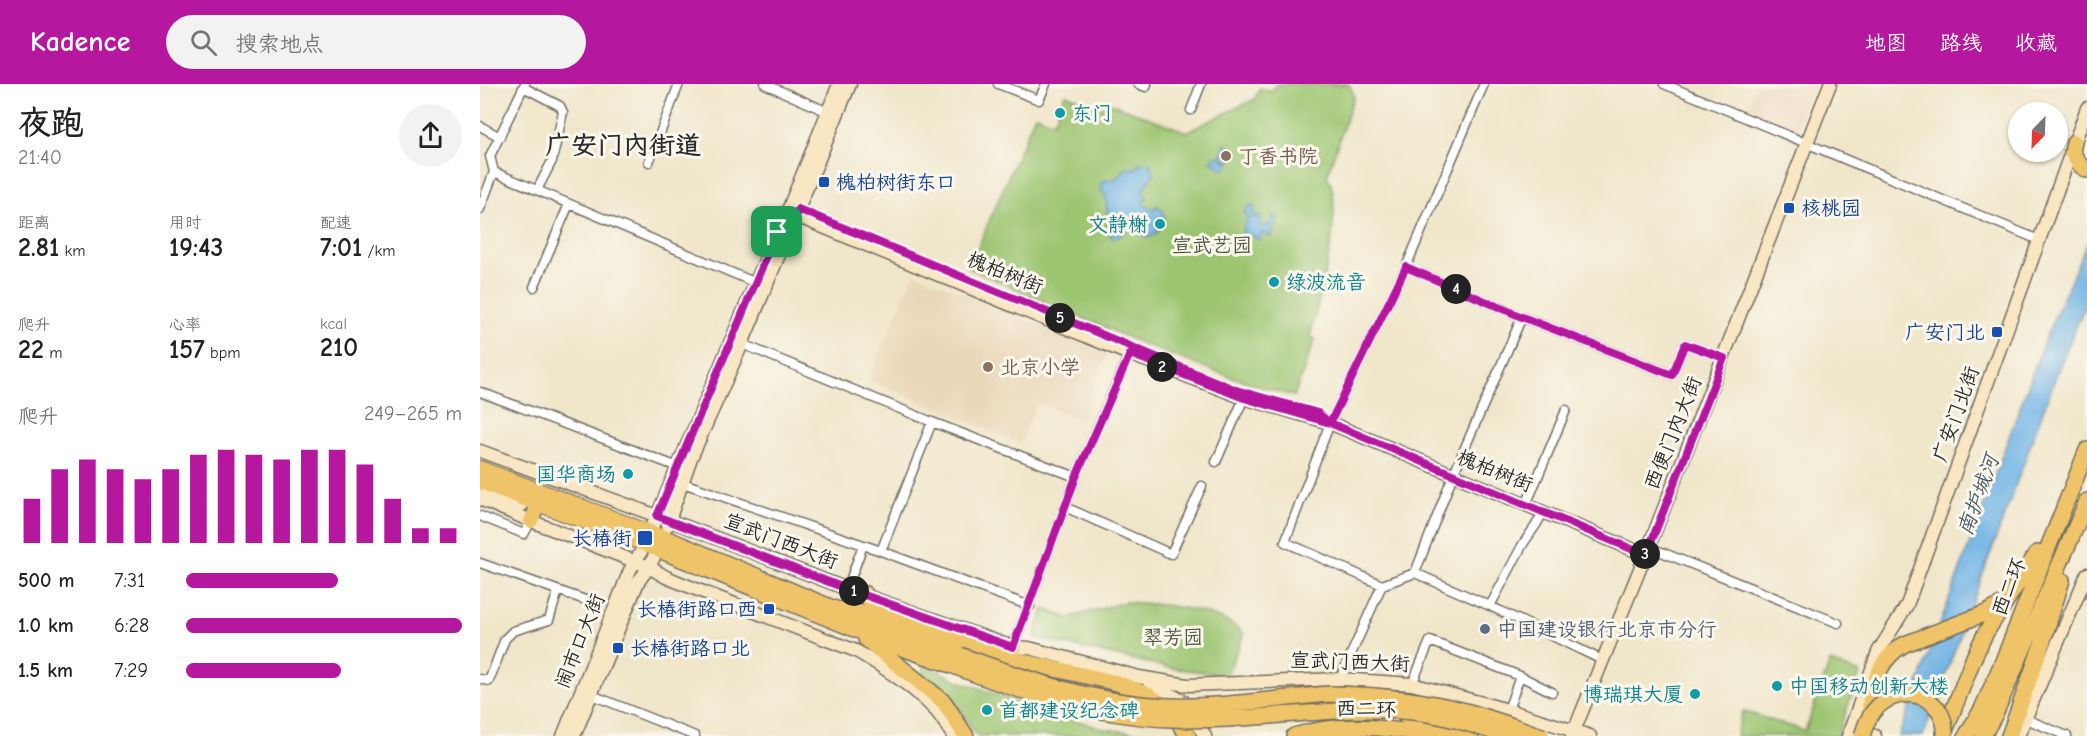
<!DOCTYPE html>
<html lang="zh">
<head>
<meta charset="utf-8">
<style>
  body { margin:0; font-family:"Comic Neue","LXGW WenKai TC",sans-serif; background:#f2f2f2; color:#222; height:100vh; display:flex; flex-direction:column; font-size:22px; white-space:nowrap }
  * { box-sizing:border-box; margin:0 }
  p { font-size:20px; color:#767676 }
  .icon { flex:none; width:33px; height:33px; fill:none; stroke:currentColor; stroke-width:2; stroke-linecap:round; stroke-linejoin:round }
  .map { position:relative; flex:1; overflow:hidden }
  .side { display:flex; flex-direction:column; background:#fff; width:480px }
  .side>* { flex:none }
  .needle { width:39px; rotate:203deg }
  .tools { position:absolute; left:1528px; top:18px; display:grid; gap:12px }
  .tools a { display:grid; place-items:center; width:60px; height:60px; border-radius:50%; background:#fff; box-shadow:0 2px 4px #0004; font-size:30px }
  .pin { position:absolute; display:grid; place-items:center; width:51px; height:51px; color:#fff; margin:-26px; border-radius:12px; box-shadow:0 3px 9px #0006 }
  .km { position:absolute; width:30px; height:30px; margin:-15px; border-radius:50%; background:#222; color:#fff; font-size:16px; line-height:30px; text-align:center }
  .round { display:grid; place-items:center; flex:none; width:63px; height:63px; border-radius:32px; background:#f2f2f2 }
  .overview { display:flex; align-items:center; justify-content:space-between; height:102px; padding:0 18px }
  h1 { font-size:33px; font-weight:800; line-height:45px }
  .metrics { display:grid; grid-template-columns:repeat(3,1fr); gap:9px; height:102px; padding:6px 18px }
  .metrics div { display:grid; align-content:center }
  .metrics b { font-size:26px; font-weight:800 }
  .metrics small { font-size:16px; font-weight:400 }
  .metrics p { font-size:16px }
  .chart { height:168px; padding:12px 18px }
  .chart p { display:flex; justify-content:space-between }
  .chart svg { width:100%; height:108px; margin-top:6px; stroke:#b5179e; stroke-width:6 }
  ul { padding:0 18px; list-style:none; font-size:20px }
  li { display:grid; grid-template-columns:96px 72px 1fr; align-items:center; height:45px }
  li i { height:15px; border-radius:8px; background:#b5179e }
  header { display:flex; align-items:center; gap:36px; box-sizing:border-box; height:84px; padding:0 30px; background:#b5179e; color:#fff }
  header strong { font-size:28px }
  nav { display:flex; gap:33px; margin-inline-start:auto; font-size:21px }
  .search { width:420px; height:54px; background:#f2f2f2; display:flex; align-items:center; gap:15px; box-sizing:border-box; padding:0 21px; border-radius:33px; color:#767676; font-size:22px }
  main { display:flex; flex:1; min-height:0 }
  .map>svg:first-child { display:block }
</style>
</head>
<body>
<header>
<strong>Kadence</strong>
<div class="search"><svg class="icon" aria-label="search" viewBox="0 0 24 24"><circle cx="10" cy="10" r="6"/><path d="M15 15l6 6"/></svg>搜索地点</div>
<nav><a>地图</a><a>路线</a><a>收藏</a></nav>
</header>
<main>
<section class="side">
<div class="overview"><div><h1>夜跑</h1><p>21:40</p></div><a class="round"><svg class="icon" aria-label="share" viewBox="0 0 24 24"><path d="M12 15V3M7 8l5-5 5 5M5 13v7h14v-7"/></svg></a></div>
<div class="metrics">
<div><p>距离</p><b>2.81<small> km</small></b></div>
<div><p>用时</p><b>19:43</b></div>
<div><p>配速</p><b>7:01<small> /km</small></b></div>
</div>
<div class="metrics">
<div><p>爬升</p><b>22<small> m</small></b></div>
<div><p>心率</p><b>157<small> bpm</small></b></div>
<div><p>kcal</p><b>210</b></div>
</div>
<div class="chart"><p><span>爬升</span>249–265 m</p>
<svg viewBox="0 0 160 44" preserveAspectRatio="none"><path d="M5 44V26M15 44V14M25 44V10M35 44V14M45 44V18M55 44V14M65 44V8M75 44V6M85 44V8M95 44V10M105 44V6M115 44V6M125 44V12M135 44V26M145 44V38M155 44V38"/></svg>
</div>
<ul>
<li><b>500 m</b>7:31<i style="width:55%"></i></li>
<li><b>1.0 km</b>6:28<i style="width:100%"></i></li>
<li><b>1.5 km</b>7:29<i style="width:56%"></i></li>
</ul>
</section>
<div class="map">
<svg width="1607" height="652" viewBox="0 0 1607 652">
  <rect width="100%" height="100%" fill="#fbf7ec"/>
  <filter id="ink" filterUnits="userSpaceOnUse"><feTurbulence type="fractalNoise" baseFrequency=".0167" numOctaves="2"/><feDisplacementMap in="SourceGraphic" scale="12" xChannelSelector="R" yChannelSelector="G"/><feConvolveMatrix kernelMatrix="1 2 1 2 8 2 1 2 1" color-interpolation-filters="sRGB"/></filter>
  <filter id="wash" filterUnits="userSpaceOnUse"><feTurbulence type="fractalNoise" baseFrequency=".008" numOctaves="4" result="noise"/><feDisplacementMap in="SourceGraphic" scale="24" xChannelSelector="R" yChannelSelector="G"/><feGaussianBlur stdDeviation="1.35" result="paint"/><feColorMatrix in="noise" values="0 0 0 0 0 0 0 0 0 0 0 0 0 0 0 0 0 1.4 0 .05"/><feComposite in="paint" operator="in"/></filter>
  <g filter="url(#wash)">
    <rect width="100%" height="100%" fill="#f0e6ca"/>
    <!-- built -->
    <path fill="#ead8ba" d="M 1277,0 L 1333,0 L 1316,47 L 1266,28 Z
      M 434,189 L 627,270 L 601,335 L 557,319 L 541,360 L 389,296 Z"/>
    <!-- green -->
    <path fill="#9cc571" stroke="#64784e" stroke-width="1.5" d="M 797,0 L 869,0 L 874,11 L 847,92 C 867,122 838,217 830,252 L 835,255 L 814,312 C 702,282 595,230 489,184 L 555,31 L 574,38 L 585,10 L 623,24 L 627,18 L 707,48 L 775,15 L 780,4 L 791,8 Z
      M 645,518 C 678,520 740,524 764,550 L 747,591 L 691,584 L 556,554 L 555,549 L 564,525 L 588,534 Z
      M 1350,578 L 1380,589 L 1357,652 L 1256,652 L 1263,627 L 1325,647 Z
      M 443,580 L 479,597 L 551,623 L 624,645 L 686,652 L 497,652 L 476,619 L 443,589 Z"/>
    <!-- water -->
    <path fill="#70b3e5" stroke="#4e6f88" stroke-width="1.5" d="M 745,60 L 755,68 L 751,76 L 744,75 L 746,78 L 750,78 L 744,86 L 731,77 L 736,72 L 743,74 L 744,70 L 741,70 Z
      M 660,79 L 670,80 L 674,90 L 663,106 L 667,114 L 663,118 L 664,121 L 672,125 L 677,122 L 683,127 L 685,135 L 682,139 L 679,138 L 676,144 L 679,146 L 678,148 L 668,154 L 654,145 L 648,146 L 636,154 L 632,154 C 627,145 627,123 626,111 L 622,108 L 620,102 L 622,98 L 639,93 L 645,85 L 656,84 Z
      M 770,121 L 773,121 L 775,124 L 772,133 L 775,134 L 777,131 L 779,131 L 781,134 L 780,139 L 785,142 L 791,140 L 793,132 L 798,134 L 790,153 L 782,149 L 780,156 L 762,148 L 768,133 L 764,130 Z
      M 1607,159 L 1607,217 L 1580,281 L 1443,652 L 1419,652 L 1565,255 Z"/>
  </g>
  <g filter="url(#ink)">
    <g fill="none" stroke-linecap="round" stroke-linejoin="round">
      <!-- street casing -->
      <g stroke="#706c63" stroke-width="11">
        <path id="street" d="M 285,0 L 348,28
          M 518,0 L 559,16 L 566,0
          M 658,0 L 666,3 L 667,0
          M 1004,0 L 926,183 L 850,339 L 805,458 L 902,501 L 935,489 L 1010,522 L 1122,576
          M 1184,0 L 1559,156
          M 43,3 L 80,22 L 83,28 L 72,77 L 57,106
          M 711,26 L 721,0
          M 0,42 L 20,53
          M 169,78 L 199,0
          M 14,88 L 276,199
          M 14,88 L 10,72 L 45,0
          M 0,125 L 14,88
          M 926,183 L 1042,233 L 1192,291 L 1205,260 L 1244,274
          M 54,203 L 89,120
          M 262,260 L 452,338 L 596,393
          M 0,308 L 198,383
          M 736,378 L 764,314
          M 203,399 L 401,467 L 550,522
          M 1046,421 L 1086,326
          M 585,423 L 691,470 L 722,402
          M 0,432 L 44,450 L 51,437
          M 1169,463 L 1358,539
          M 401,467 L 452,338
          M 0,479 L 111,518
          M 935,489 L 973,391 L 1042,233
          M 367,505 L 383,461
          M 1010,522 L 1043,460 L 1056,441 L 1064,427
          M 533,563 L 596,393 L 652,264
          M 0,595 L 9,597 L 25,555 L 33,547 L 69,536 L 78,507
          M 860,595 L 902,501
          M 932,600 L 950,557 L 1040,592 L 1072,608
          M 112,611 L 215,652
          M 1028,626 L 1040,592
          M 1546,635 L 1587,652"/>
      </g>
      <!-- secondary casing -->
      <g stroke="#706c63" stroke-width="15">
        <path id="secondary" d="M 307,128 L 649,270 L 764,314 L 850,339 L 1166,471
          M 0,367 L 210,444 L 367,505 L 533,563 L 549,564 L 659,593 L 707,601 L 860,595 L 932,600 L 1028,626 L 1110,652
          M 0,406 L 42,421
          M 0,415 L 51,437 L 169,483 L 186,493 L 213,504 L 376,567 C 404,583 435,604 457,628 C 463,635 468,644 473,652
          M 187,442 L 211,374 L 262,260 L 370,0
          M 669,598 L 704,618 L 725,652
          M 1375,645 L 1395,652
          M 83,652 L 150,486 L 162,466 L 177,432 L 297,148 L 304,136 L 359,0
          M 94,652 L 158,498 L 169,483 L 181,459
          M 1092,652 L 1170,460 L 1350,0
          M 1368,652 L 1398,568 L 1427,521 L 1607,24
          M 1538,652 L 1607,490"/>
      </g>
      <!-- primary casing -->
      <g stroke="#706c63" stroke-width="16">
        <path id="primary" d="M 0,384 L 183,453
          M 0,398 L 179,466
          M 51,437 L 59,419"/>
      </g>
      <!-- highway casing -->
      <g stroke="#706c63" stroke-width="18">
        <path id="highway" d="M 1594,58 L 1592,68 L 1601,82 L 1607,86
          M 183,453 L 355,525 L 480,571
          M 179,466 L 419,563 L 471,581
          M 385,510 L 400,531
          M 355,525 L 400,531 L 518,572 L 637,599 L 668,611 L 691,627 L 708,652
          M 386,555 L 464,618 L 486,652
          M 500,559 L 533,563
          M 925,632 L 991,652
          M 1389,633 C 1390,604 1399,574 1425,560 L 1506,529 L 1523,520
          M 814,652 C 861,637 909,644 957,652
          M 1463,652 L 1494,573 L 1505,550 L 1557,469
          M 1486,652 L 1502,625 L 1523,577 L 1607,366
          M 1503,652 L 1515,630 L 1607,417
          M 1529,652 L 1562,560 L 1582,496"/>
      </g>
      <!-- street -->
      <use href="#street" stroke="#fff" stroke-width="8"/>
      <!-- secondary -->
      <use href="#secondary" stroke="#f9e7c3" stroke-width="12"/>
      <!-- primary -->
      <use href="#primary" stroke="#efc469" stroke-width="14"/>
      <!-- highway -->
      <use href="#highway" stroke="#efc469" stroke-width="15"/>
      <!-- highway-bridge casing -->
      <g stroke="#706c63" stroke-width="18" stroke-linecap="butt">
        <path id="highway-bridge" d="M 480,571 C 548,596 619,620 691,622 C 731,623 770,618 809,614 C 824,613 839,610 854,610 C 899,611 946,616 989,628 C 1014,635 1038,644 1062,652
          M 471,581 C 542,609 614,632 691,635 C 775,640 858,618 942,629 C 971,633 999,643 1026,652
          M 1382,652 C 1384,646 1386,639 1389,634 C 1410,596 1468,606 1465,652"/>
      </g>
      <!-- highway-bridge -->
      <use href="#highway-bridge" stroke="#efc469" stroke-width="15"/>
    </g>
  </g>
  <g fill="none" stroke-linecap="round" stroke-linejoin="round" filter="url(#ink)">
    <!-- route casing -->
    <g stroke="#fff" stroke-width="12">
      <path id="route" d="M 297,148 L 177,432 L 367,505 L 533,563 L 596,393 L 650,270 L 764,314 L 850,339 L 1166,471 L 1244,274 L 1205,260 L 1192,291 L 1042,233 L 926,183 L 850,339 L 838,329 L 756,306 L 318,125 L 316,131 L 307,128 L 297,148"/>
    </g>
    <!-- route -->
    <use href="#route" stroke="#b5179e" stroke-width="8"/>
  </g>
  <!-- markers -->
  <g fill="#0f9aa8" stroke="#fbf7ec" stroke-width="2">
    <circle cx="580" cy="29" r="6"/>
    <circle cx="680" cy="140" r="6"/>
    <circle cx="794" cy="198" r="6"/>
    <circle cx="148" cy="390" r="6"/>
    <circle cx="1297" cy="602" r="6"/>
    <circle cx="1215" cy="610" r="6"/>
    <circle cx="507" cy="626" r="6"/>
  </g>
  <g fill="#8d6e63" stroke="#fbf7ec" stroke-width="2">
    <circle cx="746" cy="72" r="6"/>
    <circle cx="508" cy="283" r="6"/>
  </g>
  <g fill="#1a4fb4" stroke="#fbf7ec" stroke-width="2">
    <rect x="338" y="92" width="12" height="12" rx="3"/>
    <rect x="1303" y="118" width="12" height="12" rx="3"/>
    <rect x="1511" y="242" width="12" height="12" rx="3"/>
    <rect x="157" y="446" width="16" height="16" rx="3"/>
    <rect x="283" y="519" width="12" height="12" rx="3"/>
    <rect x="132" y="558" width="12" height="12" rx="3"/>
  </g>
  <circle fill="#5c6f8a" stroke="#fbf7ec" stroke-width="2" cx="1005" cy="545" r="6"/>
  <g text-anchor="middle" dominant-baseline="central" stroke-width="6" stroke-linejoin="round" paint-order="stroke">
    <!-- culture labels -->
    <g font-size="20" fill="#0d838f" stroke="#fbf7ec" text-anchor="start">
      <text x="592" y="29">东门</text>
      <text x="668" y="140" text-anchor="end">文静榭</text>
      <text x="806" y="198">绿波流音</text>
      <text x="136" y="390" text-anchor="end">国华商场</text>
      <text x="1309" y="602">中国移动创新大楼</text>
      <text x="1203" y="610" text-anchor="end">博瑞琪大厦</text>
      <text x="519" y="626">首都建设纪念碑</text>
    </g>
    <!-- education labels -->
    <g font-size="20" fill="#785e54" stroke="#fbf7ec" text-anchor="start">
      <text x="758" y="72">丁香书院</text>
      <text x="520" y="283">北京小学</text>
    </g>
    <!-- transit labels -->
    <g font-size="20" fill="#164399" stroke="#fbf7ec" text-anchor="start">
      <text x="356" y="98">槐柏树街东口</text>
      <text x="1321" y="124">核桃园</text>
      <text x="1505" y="248" text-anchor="end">广安门北</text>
      <text x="152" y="454" text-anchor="end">长椿街</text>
      <text x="277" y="525" text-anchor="end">长椿街路口西</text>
      <text x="150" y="564">长椿街路口北</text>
    </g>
    <!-- park labels -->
    <g font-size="20" fill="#4d5940" stroke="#fbf7ec">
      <text x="732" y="161">宣武艺园</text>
      <text x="693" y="553">翠芳园</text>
    </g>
    <!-- street labels -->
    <g font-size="20" fill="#2b2b2b" stroke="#fbf7ec">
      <text transform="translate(525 189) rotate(22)">槐柏树街</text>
      <text transform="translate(1476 330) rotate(-70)">广安门北街</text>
      <text transform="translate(1193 349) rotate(-68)">西便门内大街</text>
      <text transform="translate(1015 387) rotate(22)">槐柏树街</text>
      <text transform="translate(301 457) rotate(21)">宣武门西大街</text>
      <text transform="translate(1529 503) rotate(-69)">西二环</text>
      <text transform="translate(100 557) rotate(-68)">闹市口大街</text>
      <text transform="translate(870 578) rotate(2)">宣武门西大街</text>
      <text transform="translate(886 625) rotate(1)">西二环</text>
    </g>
    <!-- service labels -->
    <g font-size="20" fill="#4e5e75" stroke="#fbf7ec" text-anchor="start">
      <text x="1017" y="545">中国建设银行北京市分行</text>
    </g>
    <!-- water labels -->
    <g font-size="21" font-style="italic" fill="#435b6c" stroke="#fbf7ec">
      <text transform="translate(1498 411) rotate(-70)">南护城河</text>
    </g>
    <!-- district labels -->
    <g font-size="26" font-weight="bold" fill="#2b2b2b" stroke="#fbf7ec">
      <text x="143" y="62">广安门内街道</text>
    </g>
  </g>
</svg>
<div class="tools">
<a><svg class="needle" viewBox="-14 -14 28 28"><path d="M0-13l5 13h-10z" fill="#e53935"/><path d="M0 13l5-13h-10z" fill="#767676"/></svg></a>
</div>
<div class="pin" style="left:297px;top:148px;background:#1e9e55"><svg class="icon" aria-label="arrive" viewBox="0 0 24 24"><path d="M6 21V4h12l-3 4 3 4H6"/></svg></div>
<b class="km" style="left:374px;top:507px">1</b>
<b class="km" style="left:682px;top:283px">2</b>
<b class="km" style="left:1165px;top:470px">3</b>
<b class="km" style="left:976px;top:205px">4</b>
<b class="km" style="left:580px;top:234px">5</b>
</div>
</main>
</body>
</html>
